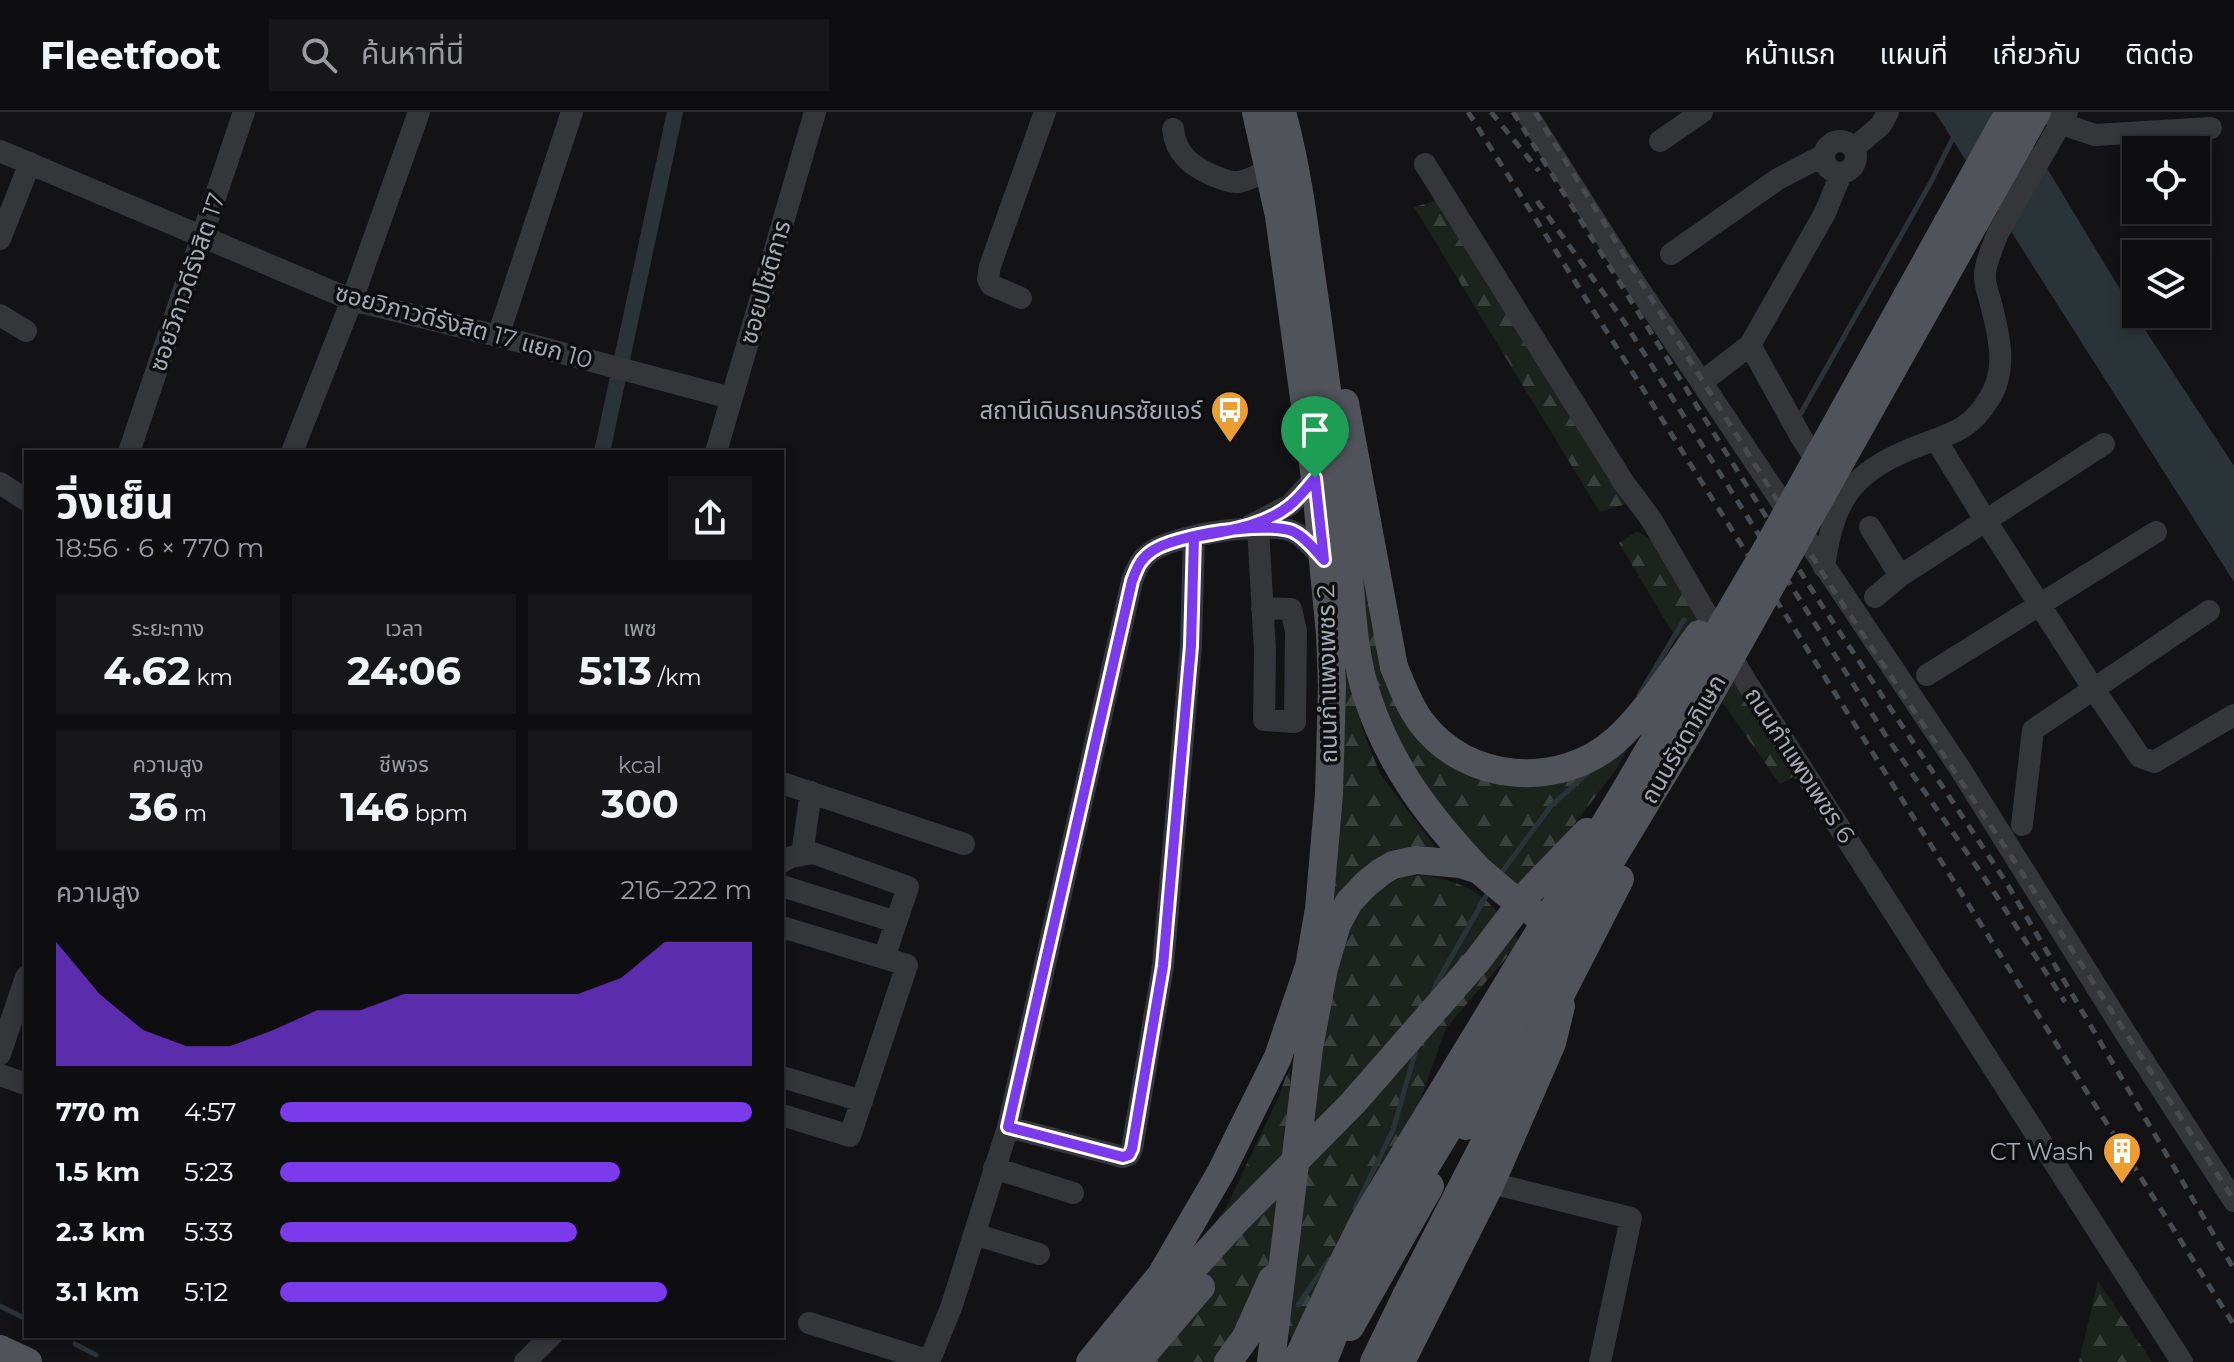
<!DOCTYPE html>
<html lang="th">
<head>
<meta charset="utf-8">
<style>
  body { margin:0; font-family:Montserrat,"Noto Sans Thai",sans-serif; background:#171719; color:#f1f3f6; height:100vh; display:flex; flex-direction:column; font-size:30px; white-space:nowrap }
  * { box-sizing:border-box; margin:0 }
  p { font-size:26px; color:#9b9c9f }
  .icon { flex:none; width:44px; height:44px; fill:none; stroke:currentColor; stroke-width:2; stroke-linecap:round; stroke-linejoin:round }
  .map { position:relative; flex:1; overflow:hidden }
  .panel { position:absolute; left:24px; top:338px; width:760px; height:888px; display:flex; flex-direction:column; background:#0e0e10; border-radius:0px; box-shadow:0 4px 12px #0003,0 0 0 2px #2e2e30 }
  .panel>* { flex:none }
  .buttons { position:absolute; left:2122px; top:24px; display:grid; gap:16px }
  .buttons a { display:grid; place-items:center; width:88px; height:88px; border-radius:0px; background:#0e0e10; box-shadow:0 4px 12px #0003,0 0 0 2px #2e2e30; font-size:40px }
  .pin { position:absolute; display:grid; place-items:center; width:68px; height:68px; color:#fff; margin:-82px -34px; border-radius:50% 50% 50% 0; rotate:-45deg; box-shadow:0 0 8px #0007 }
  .pin .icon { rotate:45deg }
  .round { display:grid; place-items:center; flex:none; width:84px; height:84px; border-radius:0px; background:#171719 }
  .overview { display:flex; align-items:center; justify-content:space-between; height:136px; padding:0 32px }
  h1 { font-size:44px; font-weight:700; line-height:60px }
  .figures { display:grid; grid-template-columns:repeat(3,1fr); gap:12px; height:136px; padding:8px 32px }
  .figures div { display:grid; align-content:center; border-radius:0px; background:#171719; text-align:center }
  .figures b { font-size:40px; font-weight:700 }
  .figures small { font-size:22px; font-weight:400 }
  .figures p { font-size:22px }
  .chart { height:224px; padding:16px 32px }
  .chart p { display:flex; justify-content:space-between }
  .chart svg { width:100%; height:144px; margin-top:8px; fill:#7c3aed; opacity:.7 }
  ul { padding:0 32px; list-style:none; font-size:26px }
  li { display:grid; grid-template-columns:128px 96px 1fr; align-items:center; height:60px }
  li i { height:20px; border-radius:10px; background:#7c3aed }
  header { display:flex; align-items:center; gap:48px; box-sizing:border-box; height:112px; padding:0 40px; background:#0e0e10; border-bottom:2px solid #2e2e30 }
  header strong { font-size:38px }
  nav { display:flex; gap:44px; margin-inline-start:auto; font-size:28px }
  .search { width:560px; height:72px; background:#171719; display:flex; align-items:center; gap:20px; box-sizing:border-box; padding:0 28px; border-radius:0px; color:#9b9c9f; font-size:30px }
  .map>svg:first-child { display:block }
</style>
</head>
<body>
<header>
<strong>Fleetfoot</strong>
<div class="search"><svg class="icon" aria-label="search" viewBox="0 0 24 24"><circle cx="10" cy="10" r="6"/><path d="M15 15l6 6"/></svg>ค้นหาที่นี่</div>
<nav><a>หน้าแรก</a><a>แผนที่</a><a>เกี่ยวกับ</a><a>ติดต่อ</a></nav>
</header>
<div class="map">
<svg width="2234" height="1250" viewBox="0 0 2234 1250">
  <defs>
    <pattern id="forest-firs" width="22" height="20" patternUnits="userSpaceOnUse" patternTransform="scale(2)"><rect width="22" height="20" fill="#1c231c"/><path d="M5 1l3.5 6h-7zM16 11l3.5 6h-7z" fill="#3a403b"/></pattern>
  </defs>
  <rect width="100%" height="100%" fill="#131315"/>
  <!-- forest -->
  <path fill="url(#forest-firs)" d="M 1438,88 L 1632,390 L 1600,400 L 1414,95 Z
    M 1342,321 L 1392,572 L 1495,662 L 1634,622 L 1618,655 L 1521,782 L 1449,708 L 1412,660 L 1374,576 Z
    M 1637,419 L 1658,432 L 1800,661 L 1780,672 L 1668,513 L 1619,431 Z
    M 1341,534 L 1349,551 L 1362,616 L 1380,662 L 1440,741 L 1332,801 L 1337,749 Z
    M 1423,763 C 1475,772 1491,787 1520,830 L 1446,916 L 1410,1017 L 1293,1230 L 1283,1205 L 1307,1026 L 1338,843 L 1350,809 L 1369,783 L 1402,765 Z
    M 1290,959 L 1291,984 L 1274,1144 L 1247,1206 L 1216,1250 L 1147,1250 L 1188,1152 L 1226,1096 L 1279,984 L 1286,964 Z
    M 2098,1169 L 2152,1250 L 2079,1250 Z"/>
  <!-- water -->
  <path fill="#2a3338" d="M 1935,0 L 2013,0 L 2138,207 L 2234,354 L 2234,470 Z"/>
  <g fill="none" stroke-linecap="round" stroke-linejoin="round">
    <!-- stream -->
    <path stroke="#2a3338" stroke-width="5" d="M 1801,301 L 1931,70 L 1955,22
      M 1639,583 L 1684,508
      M 1502,760 L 1551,694 L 1590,659
      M 1433,883 L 1436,872 L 1489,779
      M 1355,1096 L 1393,1018 L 1417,934
      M 1298,1193 L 1329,1148
      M 0,1194 L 26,1207
      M 75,1232 L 96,1243"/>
    <!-- canal -->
    <path stroke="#2a3338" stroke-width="16" d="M 602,340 L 675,0"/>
    <!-- minor -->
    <path stroke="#34363a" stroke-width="22" d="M 1526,0 L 1623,153 L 1959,655 L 2126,922 L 2234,1089
      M 2050,2 L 2068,14 L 2095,23 L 2211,16
      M 1173,17 C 1174,27 1178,38 1186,46 C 1194,56 1225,71 1238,70 C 1248,69 1260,62 1269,58
      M1824 45a16 16 0 1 1 32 0a16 16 0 1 1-32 0Z
      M 1660,29 L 1702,0
      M 1854,36 L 1881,13 L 1888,0
      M 0,39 L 352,188 L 498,224 L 731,286
      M 1425,52 L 1624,371 L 1651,407 L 1745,568 L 2182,1250
      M 0,127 L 30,51
      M 1671,142 L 1778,67 L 1824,43
      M 1021,186 L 991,173 L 988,167 L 990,154 L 1045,0
      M 0,203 L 26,219
      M 498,224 L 572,0
      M 1702,270 L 1750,233
      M 1936,328 L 1986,409 L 2093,576 L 2140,645 L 2154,650 L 2234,603
      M 129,340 L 244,0
      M 292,340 L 352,188 L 419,0
      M 716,340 L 815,0
      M 1823,358 L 1801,325 L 1750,233 L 1825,101 L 1841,62
      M 0,371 L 26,388
      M 1251,413 L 1290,393 L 1315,366
      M 1258,415 L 1265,539 L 1264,608 L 1295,610 L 1296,519 L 1291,497 L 1262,496
      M 1870,415 L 1900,464
      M 1824,455 C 1834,381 1856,357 1926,331 C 1956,320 1972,315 1989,287 C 2008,258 1999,223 1991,192 C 1989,183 1984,171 1985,162 C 1986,148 1993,134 1998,121 L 2067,0
      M 1875,485 L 1900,464 L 2104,332
      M 1927,563 L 2156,420
      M 782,671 L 964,732
      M 2022,713 L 2033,618 L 2209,499
      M 802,743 L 811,680
      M 782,750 L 791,745 L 813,741 L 908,775 L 884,846
      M 782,774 L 896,810
      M 782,815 L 907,853 L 850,1024 L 782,1003
      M 0,942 L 26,865
      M 0,963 L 26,972
      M 782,965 L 862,989
      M 1008,1015 L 1123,1045 L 1129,1043 L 1132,1037 L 1163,854 L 1191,534 L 1194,425
      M 994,1056 L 1073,1081
      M 1491,1071 L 1631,1106 L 1600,1250
      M 974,1122 L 1039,1142
      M 809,1211 L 930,1249
      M 525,1250 L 551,1224
      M 929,1250 L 952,1193 L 1008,1015 L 1132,469 C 1137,456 1140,447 1152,439 C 1174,423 1266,409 1292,419 C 1304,424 1315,438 1324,448"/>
    <!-- major -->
    <path stroke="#505359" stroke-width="28" d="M 1256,0 L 1279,104 L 1315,366 L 1330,522 L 1332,574 L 1329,682 L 1319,797 L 1309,855
      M 1282,0 C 1296,51 1303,103 1310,155 C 1324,247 1335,339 1346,431 C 1352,483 1351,537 1368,587 C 1391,656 1430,706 1479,758
      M 1345,291 L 1394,555
      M 1466,1014 L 1519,927 L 1533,894
      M 1350,1215 L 1430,1074
      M 0,1237 L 28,1250
      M 1090,1250 L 1161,1163 L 1221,1060 L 1278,945 L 1308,857
      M 1228,1250 L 1246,1225 L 1272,1167
      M 1271,1250 L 1309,936 L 1324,856 L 1337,812 L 1349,790 L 1366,772 L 1381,760 L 1393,753 L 1416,748 L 1460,752 L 1479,758 L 1506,781 L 1552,814 L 1557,830
      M 1374,1250 L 1406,1184
      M 1401,1250 L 1491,1071 L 1552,931 L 1561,894"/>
    <!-- rail -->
    <path stroke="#474a4f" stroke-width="5" stroke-dasharray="10 8" stroke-linecap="butt" d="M 1468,0 L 2234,1213
      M 1491,0 L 1539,59
      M 1513,0 L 1817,486 L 2006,770 L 2234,1157
      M 1535,0 L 1832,476 L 2021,759 L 2234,1088
      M 1537,89 L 1623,208 L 1886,624 L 1990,774 L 2065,890"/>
    <!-- major-bridge -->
    <path stroke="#505359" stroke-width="28" d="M 1394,555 C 1402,574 1409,594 1421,610 C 1466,671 1560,678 1616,628 C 1649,598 1673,557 1699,522
      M 1406,1184 L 1620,767
      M 1108,1250 L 1234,1111 L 1352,992 L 1477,849 L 1531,778 L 1587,720
      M 1137,1250 L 1201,1175
      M 1296,1250 L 1339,1158 L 1366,1105 L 1623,682 L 1769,433 L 2009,0
      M 1323,1250 L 1339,1210 L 1372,1143 L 1690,618 L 2037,0"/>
  </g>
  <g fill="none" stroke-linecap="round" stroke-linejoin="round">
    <!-- route casing -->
    <g stroke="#fff" stroke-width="16">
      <path id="route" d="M 1315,366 C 1307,376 1299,386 1289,394 C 1262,415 1226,419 1194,425 L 1191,534 L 1163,854 L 1132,1037 L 1129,1043 L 1123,1045 L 1008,1015 L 1132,469 C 1137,456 1140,447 1152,439 C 1174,423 1266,409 1292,419 C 1304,424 1315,438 1324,448 L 1315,366"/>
    </g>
    <!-- route -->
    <use href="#route" stroke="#7c3aed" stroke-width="10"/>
  </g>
  <!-- icons -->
  <defs>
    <g id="bus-pin" transform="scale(2)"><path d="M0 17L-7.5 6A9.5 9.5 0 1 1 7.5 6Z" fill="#ec9d34" stroke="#0e0e10"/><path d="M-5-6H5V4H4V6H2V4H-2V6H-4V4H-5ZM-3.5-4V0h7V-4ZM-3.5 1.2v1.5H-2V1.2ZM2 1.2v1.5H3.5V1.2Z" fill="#fff"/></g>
    <g id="building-pin" transform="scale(2)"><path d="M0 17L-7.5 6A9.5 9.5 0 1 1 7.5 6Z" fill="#ec9d34" stroke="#0e0e10"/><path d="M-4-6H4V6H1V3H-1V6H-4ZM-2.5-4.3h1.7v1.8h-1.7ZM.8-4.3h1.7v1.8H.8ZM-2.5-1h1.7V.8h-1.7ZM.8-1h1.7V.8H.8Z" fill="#fff"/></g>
  </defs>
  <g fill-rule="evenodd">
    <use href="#bus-pin" x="1230" y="298"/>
    <use href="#building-pin" x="2122" y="1039"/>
  </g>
  <g text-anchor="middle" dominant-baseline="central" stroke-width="7" stroke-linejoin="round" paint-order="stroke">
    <!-- street labels -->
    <g font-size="24" fill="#a5abb5" stroke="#0e0e10">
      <text transform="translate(187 170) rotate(-71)">ซอยวิภาวดีรังสิต 17</text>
      <text transform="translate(765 170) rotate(-74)">ซอยปโชติการ</text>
      <text transform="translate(464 214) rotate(15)">ซอยวิภาวดีรังสิต 17 แยก 10</text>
      <text transform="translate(1327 562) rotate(-91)">ถนนกำแพงเพชร 2</text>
      <text transform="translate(1683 627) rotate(-60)">ถนนรัชดาภิเษก</text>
      <text transform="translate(1800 653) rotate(57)">ถนนกำแพงเพชร 6</text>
    </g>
    <!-- poi labels -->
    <g font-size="24" fill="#a5abb5" stroke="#0e0e10" text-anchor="end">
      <text x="1202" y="298">สถานีเดินรถนครชัยแอร์</text>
      <text x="2094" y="1039">CT Wash</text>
    </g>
  </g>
</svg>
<div class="buttons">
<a><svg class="icon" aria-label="locate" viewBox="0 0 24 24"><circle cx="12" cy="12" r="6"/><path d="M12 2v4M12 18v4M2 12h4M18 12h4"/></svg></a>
<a><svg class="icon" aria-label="layers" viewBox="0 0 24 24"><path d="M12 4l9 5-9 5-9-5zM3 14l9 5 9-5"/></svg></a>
</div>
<div class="pin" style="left:1315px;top:366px;background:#1e9e55"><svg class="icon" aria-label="arrive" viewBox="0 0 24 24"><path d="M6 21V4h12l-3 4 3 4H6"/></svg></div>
<section class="panel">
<div class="overview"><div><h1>วิ่งเย็น</h1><p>18:56 · 6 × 770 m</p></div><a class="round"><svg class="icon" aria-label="share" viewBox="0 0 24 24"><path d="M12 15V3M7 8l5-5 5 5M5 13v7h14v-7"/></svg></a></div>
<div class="figures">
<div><p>ระยะทาง</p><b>4.62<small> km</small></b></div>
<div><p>เวลา</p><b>24:06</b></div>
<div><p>เพซ</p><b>5:13<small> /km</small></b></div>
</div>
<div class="figures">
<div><p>ความสูง</p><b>36<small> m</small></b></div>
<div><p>ชีพจร</p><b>146<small> bpm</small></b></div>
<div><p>kcal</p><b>300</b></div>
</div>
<div class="chart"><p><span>ความสูง</span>216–222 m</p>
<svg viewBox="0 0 160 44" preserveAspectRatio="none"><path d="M0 44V6L10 22L20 33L30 38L40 38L50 33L60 27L70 27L80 22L90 22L100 22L110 22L120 22L130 17L140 6L150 6L160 6V44z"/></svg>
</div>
<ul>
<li><b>770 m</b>4:57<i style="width:100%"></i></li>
<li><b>1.5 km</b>5:23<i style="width:72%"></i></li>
<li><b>2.3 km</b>5:33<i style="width:63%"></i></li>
<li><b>3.1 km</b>5:12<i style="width:82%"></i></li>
</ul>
</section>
</div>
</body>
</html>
